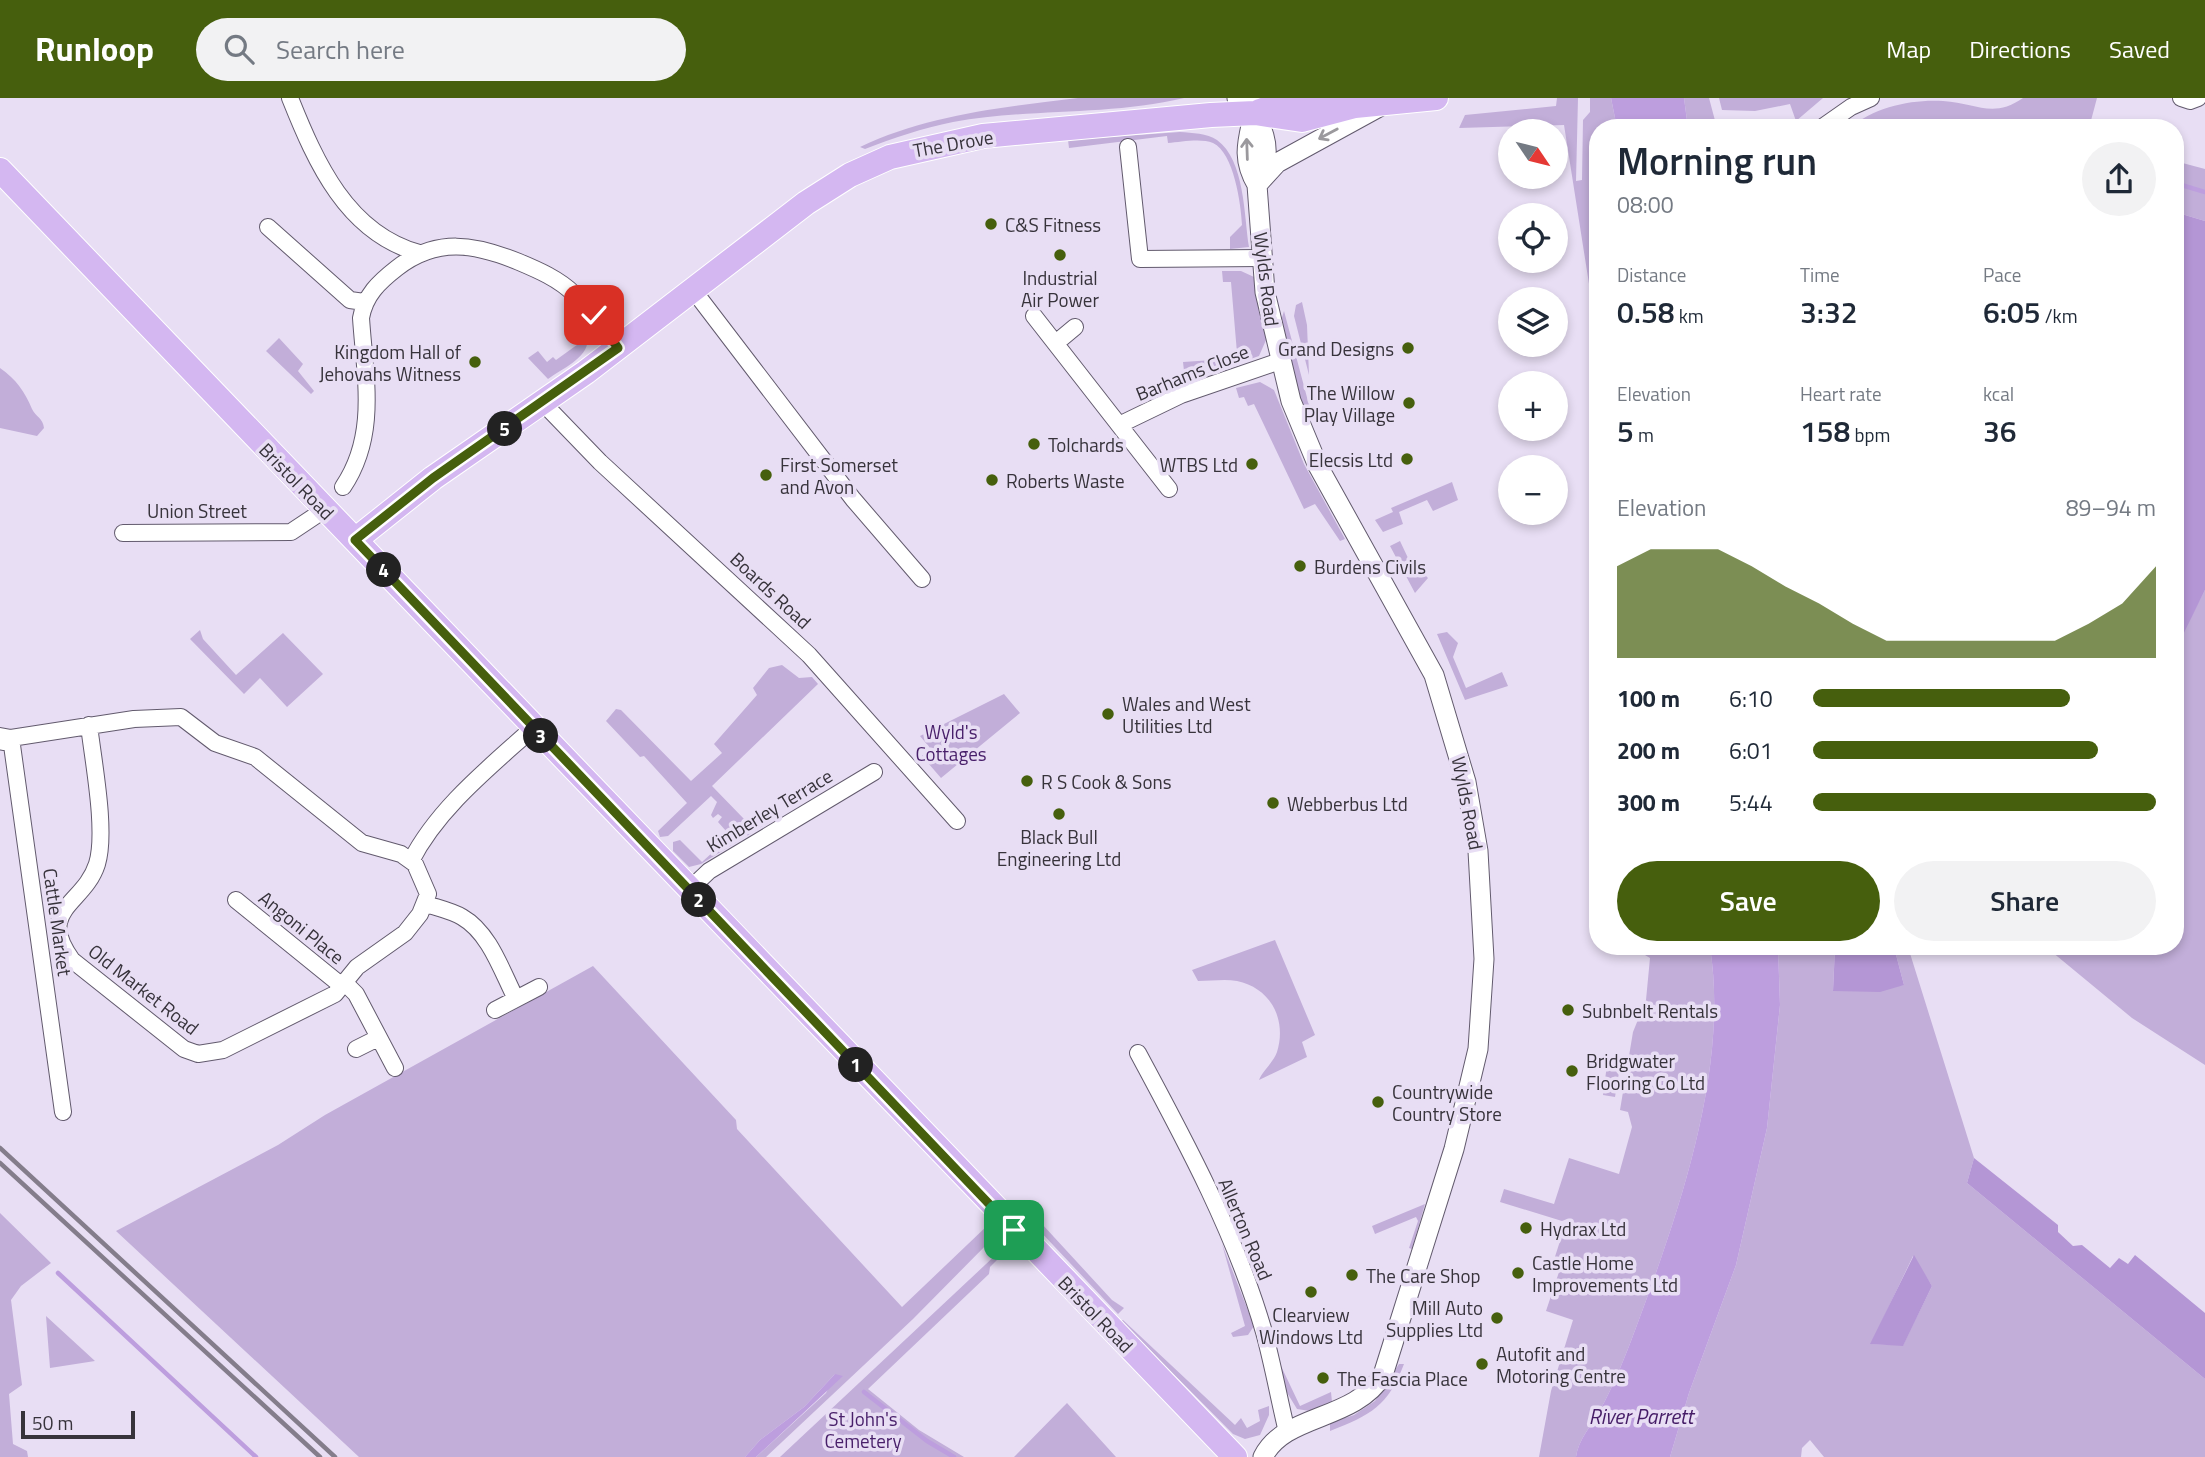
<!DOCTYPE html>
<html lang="en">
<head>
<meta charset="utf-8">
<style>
  body { margin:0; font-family:"Titillium Web",sans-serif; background:#f2f2f3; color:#1f2937; height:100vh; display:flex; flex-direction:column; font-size:26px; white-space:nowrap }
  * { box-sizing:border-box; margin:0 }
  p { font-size:23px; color:#747a83 }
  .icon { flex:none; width:38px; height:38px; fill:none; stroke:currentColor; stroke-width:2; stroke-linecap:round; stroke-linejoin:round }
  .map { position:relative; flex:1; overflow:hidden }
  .side { position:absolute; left:1589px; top:21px; width:595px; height:836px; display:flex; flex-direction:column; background:#fff; border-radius:28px; box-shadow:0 4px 10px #0003 }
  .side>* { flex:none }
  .needle { width:46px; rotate:125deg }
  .controls { position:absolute; left:1498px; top:21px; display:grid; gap:14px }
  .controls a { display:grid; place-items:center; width:70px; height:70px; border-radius:50%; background:#fff; box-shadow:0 4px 10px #0003; font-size:35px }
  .scale { position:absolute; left:21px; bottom:18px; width:114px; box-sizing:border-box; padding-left:7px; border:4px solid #37333b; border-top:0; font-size:19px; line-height:24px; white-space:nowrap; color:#37333b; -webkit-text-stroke:5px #e8def4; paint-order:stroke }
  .pin { position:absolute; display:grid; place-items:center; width:60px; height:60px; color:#fff; margin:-30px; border-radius:14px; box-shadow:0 4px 10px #0006 }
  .km { position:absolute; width:35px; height:35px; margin:-18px; border-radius:50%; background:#222; color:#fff; font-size:19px; line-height:35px; text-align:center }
  .round { display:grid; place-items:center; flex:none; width:74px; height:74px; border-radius:37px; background:#f2f2f3 }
  .head { display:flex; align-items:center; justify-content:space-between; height:119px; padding:0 28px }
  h1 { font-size:38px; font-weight:600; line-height:52px }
  .figures { display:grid; grid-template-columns:repeat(3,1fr); gap:10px; height:119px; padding:7px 28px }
  .figures div { display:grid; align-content:center }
  .figures b { font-size:30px; font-weight:600 }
  .figures small { font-size:19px; font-weight:400 }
  .figures p { font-size:19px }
  .chart { height:196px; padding:14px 28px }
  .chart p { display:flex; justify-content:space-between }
  .chart svg { width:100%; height:126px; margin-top:7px; fill:#465f0d; opacity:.7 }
  .cta { display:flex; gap:14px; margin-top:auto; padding:14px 28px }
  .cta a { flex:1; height:80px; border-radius:42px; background:#465f0d; color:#fff; font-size:28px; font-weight:600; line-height:80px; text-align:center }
  .cta a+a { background:#f2f2f3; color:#1f2937 }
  ul { padding:0 28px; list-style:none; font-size:23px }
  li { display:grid; grid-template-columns:112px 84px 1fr; align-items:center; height:52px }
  li i { height:18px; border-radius:9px; background:#465f0d }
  header { display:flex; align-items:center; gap:42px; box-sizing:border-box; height:98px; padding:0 35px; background:#465f0d; color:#fff }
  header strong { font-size:33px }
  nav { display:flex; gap:38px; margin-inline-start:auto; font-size:24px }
  .search { width:490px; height:63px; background:#f2f2f3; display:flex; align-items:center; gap:18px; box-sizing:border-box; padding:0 24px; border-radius:38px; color:#747a83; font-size:26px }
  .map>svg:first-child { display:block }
</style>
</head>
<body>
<header>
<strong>Runloop</strong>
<div class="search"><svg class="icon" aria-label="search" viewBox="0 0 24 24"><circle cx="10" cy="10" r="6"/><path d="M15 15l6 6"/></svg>Search here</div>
<nav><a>Map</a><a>Directions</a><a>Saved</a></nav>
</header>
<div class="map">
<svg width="2205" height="1359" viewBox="0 0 2205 1359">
  <rect width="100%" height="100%" fill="#e8def4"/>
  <!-- green -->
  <path fill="#c2aed9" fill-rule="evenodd" d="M 1078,0 L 1184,0 C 1109,18 1029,10 953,24 C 923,30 893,40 865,51 L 860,49 C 927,17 1004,9 1078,0 Z
    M 1557,0 L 1578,0 L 1576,83 L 1582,82 L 1583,22 L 1590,14 L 1590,0 L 1611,0 L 1617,30 L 1598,30 L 1598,243 L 1564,27 L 1459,30 L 1465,17 L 1556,8 Z
    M 1684,0 L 1709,0 L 1717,30 L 1688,30 Z
    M 1719,0 L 1823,0 L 1796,23 L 1790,6 L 1755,13 L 1722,12 Z
    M 2023,0 L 2097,0 L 2089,30 L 1850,30 C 1874,9 1912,1 1943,3 C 1976,5 1993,21 2023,0 Z
    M 1180,34 C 1192,35 1207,35 1217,42 C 1245,62 1244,118 1249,149 L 1230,151 L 1230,139 L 1242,127 C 1241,106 1234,55 1213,45 C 1201,40 1181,44 1168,45 L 1167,38 L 1069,50 L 1068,42 Z
    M 2175,63 L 2205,71 L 2205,123 L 2175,114 Z
    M 1222,173 L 1241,173 L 1254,179 L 1266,242 L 1259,258 L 1233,267 L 1233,256 L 1237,255 L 1231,184 L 1223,184 Z
    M 1302,204 L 1307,227 L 1309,277 L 1294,218 L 1296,207 Z
    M 1284,213 L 1309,307 L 1302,307 L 1280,226 Z
    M 586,235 C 595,257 563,270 548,281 L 528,260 L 538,253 L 547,264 L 553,259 L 556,262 L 581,244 L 579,240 Z
    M 279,240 L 303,266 L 298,273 L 314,293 L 311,296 L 266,253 Z
    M 1228,261 L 1229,268 L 1185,282 L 1183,264 Z
    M 0,270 C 16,281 25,294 32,311 C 36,319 43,320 44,330 L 37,338 L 0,330 Z
    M 1260,284 L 1274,292 L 1304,366 L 1345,441 L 1340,443 L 1315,406 L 1304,411 L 1254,306 L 1248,308 L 1244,299 L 1239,300 L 1236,290 Z
    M 1452,384 L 1458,402 L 1433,413 L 1427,402 L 1399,414 L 1403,426 L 1383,434 L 1375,422 L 1393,414 L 1391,410 Z
    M 1400,443 L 1408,460 L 1428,480 L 1415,495 L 1390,448 Z
    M 2205,492 L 2205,967 L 2132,920 L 2046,849 L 2175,849 L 2175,550 Z
    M 200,532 L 203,541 L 236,577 L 283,535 L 323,576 L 287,609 L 260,580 L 244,596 L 190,541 Z
    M 1447,534 L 1458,545 L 1453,559 L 1466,590 L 1502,574 L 1508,588 L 1465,602 L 1437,536 Z
    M 782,567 L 799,580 L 812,579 L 818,586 L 712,688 L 745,722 L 737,730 L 743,737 L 752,730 L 748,725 L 757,716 L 768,717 L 771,723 L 701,766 L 689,769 L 673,753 L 673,744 L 680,742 L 702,764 L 714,753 L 710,748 L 726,733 L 718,724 L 722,719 L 718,716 L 713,720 L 711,717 L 717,704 L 711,698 L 668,738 L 660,739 L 658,733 L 687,705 L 644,658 L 640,659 L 606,623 L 616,611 L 621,612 L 691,683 L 722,655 L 714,646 L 757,597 L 753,590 L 769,570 Z
    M 1004,596 L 1020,615 L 941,680 L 922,658 L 930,650 L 920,638 Z
    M 1275,842 L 1315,937 L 1302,944 L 1307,959 L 1259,982 C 1263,972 1273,965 1277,954 C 1287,922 1271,890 1237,883 C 1225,881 1211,883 1198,883 L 1192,872 Z
    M 1644,849 L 1710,849 C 1730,976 1675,1125 1631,1243 C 1622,1266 1612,1291 1600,1312 C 1592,1327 1578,1342 1576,1359 L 1539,1359 L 1551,1293 L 1573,1222 L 1546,1213 L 1561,1168 L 1553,1165 L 1567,1121 L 1562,1123 L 1500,1104 L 1504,1091 L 1554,1106 L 1569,1060 L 1619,1076 L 1632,1029 L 1628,1014 L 1620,1012 L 1633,934 L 1646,902 L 1650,860 L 1645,857 Z
    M 1778,849 L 1835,849 L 1833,892 L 1904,887 L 1894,849 L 1908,849 L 1974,1060 L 1967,1085 L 2205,1281 L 2205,1359 L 1824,1359 L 1810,1342 L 1802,1350 L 1801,1359 L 1670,1359 L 1689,1295 L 1736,1167 L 1767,1030 L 1780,907 ZM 1913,1158 L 1932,1188 L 1903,1247 L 1871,1246 Z
    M 593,868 L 736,1022 L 737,1031 L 902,1209 L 989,1126 L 997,1136 L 913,1221 L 766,1359 L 756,1359 L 826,1295 L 835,1276 L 804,1309 L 760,1342 L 745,1359 L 359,1359 L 116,1133 L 278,1047 L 325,1017 Z
    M 1608,959 L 1621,962 L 1615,999 L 1603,997 Z
    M 1425,1106 L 1412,1151 L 1409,1150 L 1418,1123 L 1416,1119 L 1375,1136 L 1372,1128 Z
    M 0,1115 L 51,1165 L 21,1188 L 11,1202 L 22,1287 L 9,1296 L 13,1346 L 27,1353 L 28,1359 L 0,1359 Z
    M 1042,1126 L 1112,1202 L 1124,1210 L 1118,1216 L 1037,1130 Z
    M 1222,1146 L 1254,1228 L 1248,1237 L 1233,1239 L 1231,1235 L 1245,1228 Z
    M 1001,1152 L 1006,1153 L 990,1169 L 989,1176 L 868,1291 L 919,1332 L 964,1359 L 780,1359 Z
    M 46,1218 L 95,1263 L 50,1270 Z
    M 1123,1222 L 1235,1327 L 1241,1320 L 1247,1330 L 1260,1323 L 1258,1312 L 1269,1308 L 1269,1317 L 1260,1337 L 1245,1341 L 1233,1336 L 1121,1223 Z
    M 1399,1266 L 1404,1266 C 1388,1308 1371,1317 1330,1333 L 1330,1325 L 1354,1317 L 1375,1303 Z
    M 1281,1268 L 1300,1308 L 1331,1294 L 1332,1304 L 1310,1313 L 1297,1311 L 1283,1288 Z
    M 1067,1305 L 1116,1359 L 1014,1359 L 1064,1308 Z"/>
  <!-- forest -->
  <path fill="#b496d5" d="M 2175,114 L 2205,123 L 2205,492 L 2176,551 Z
    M 1835,849 L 1894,849 L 1904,887 L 1880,894 L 1833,893 Z
    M 1974,1060 L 2058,1127 L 2058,1134 L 2073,1148 L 2082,1147 L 2110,1170 L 2119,1160 L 2128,1166 L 2135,1157 L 2205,1215 L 2205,1281 L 1967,1085 Z
    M 1914,1157 L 1932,1188 L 1903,1248 L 1870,1246 Z"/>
  <!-- water -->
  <path fill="#bd9ede" d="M 1611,0 L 1684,0 L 1688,30 L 1617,30 Z
    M 1710,849 L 1778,849 L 1780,907 L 1767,1030 L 1736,1167 L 1689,1295 L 1670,1359 L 1576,1359 C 1578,1342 1592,1327 1600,1312 C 1612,1291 1622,1266 1631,1243 C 1675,1125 1730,976 1710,849 Z
    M 835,1276 L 843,1278 L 756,1359 L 745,1359 L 760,1342 L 804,1309 Z"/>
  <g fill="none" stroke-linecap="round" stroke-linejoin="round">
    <!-- stream -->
    <path stroke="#bd9ede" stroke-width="4.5" d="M 1876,28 L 1910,30
      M 2175,85 L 2205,94
      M 58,1175 L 256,1359
      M 864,1294 L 927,1343 L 954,1359"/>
    <!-- minor casing -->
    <g stroke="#625a6d" stroke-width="18">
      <path id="minor" d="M 290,0 C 316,65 347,135 419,155
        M 2181,0 L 2190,3 L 2198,0
        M 1821,30 L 1851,9 L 1871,0
        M 1128,49 L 1140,161 L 1261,160
        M 268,129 L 350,202 L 364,204
        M 694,193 L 853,401 L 922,481
        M 1034,218 L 1169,391
        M 1057,244 L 1075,229
        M 543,305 L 600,364 L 809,557 L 957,723
        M 1121,326 L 1181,297 L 1280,263
        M 343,389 C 378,337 365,280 361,220 C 365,197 379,184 397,170 C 437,139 475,146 519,164 C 538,172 559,181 574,196 C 591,212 605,231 618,250
        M 123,435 L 291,434 L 324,412
        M 0,638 L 11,640 L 134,621 L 181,619 L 215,645 L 255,659 L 362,745 L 401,756 L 415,766 L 428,796 L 420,816 L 405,835 L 357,869 L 335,896 L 223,952 L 198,956 L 184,951 L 72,862 C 35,811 84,807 97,766 C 107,733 93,663 89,627
        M 3,644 L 11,640 L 63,1014
        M 411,763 C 438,710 490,669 533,630
        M 689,792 L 709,773 L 874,674
        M 236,802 L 342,888
        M 426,806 C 438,810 452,813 462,819 C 490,835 502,874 516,901
        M 345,885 L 356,896 L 395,970
        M 495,912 L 539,889
        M 356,951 L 378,940
        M 1138,955 C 1186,1044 1236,1137 1264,1234 C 1273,1267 1279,1301 1287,1334"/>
    </g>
    <!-- tertiary casing -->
    <g stroke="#625a6d" stroke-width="21">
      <path id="tertiary" d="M 1237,0 L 1238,5 C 1265,22 1273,51 1260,79
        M 1256,0 C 1253,34 1237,53 1257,87 L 1265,194 L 1291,303 L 1318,368 L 1434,577 L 1466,684 L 1478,753 L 1484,861 L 1478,951 L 1454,1051 L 1383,1277 C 1353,1324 1285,1315 1263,1359
        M 1257,87 L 1277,65 L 1381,8"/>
    </g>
    <!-- primary casing -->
    <g stroke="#fff" stroke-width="26">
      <path id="primary" d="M 1260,13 C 1291,1 1319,0 1351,7
        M 0,72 L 1235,1359
        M 355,442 L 433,380 L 586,274 L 806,105 L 850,77 L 890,59 L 983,38 L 1211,17 L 1255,15 L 1302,22 L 1355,8 L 1436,0"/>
    </g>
    <!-- minor -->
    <use href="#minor" stroke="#fff" stroke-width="16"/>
    <!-- tertiary -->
    <use href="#tertiary" stroke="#fff" stroke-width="19"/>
    <!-- primary -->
    <use href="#primary" stroke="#d4b7f1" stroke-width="24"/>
    <!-- rail -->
    <path stroke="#847d8b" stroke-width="4.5" d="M 0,1050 L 335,1359
      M 0,1065 L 320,1359"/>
  </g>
  <!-- one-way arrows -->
  <defs><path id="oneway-shaft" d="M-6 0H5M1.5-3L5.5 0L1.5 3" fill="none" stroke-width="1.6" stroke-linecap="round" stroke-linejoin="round" transform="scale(1.75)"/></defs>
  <g stroke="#9b999d">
    <use href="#oneway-shaft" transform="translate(1328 36) rotate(152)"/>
    <use href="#oneway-shaft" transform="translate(1247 51) rotate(-92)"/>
  </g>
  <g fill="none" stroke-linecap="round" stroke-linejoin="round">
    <!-- route casing -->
    <g stroke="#fff" stroke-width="14">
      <path id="route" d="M 594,217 L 618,250 L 433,380 L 355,442 L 1014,1132"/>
    </g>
    <!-- route -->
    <use href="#route" stroke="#465f0d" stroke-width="9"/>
  </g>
  <!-- markers -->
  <g fill="#465f0d" stroke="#e8def4" stroke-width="2.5">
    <circle cx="991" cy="126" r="7"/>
    <circle cx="1060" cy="157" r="7"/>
    <circle cx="1408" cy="250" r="7"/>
    <circle cx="475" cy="264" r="7"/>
    <circle cx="1409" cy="305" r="7"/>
    <circle cx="1034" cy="346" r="7"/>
    <circle cx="1407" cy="361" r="7"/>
    <circle cx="1252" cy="366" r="7"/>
    <circle cx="766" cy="377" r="7"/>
    <circle cx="992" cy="382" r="7"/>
    <circle cx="1300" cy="468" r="7"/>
    <circle cx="1108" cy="616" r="7"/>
    <circle cx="1027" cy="683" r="7"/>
    <circle cx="1273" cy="705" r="7"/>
    <circle cx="1059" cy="716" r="7"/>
    <circle cx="1568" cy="912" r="7"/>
    <circle cx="1572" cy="973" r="7"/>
    <circle cx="1378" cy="1004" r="7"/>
    <circle cx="1526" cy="1130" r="7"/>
    <circle cx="1518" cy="1175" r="7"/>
    <circle cx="1352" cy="1177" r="7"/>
    <circle cx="1311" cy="1194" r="7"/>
    <circle cx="1497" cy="1220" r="7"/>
    <circle cx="1482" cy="1266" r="7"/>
    <circle cx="1323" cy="1280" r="7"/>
  </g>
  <g text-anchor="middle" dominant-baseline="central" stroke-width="7" stroke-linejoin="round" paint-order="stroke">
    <!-- street labels -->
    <g font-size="19" fill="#37333b" stroke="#e8def4">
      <text transform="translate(953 45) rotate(-10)">The Drove</text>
      <text transform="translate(1267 181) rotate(83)">Wylds Road</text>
      <text transform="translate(1192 274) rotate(-22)">Barhams Close</text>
      <text transform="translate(297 383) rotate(46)">Bristol Road</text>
      <text x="197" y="412">Union Street</text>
      <text transform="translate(771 492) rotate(43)">Boards Road</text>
      <text transform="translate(1468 705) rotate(79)">Wylds Road</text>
      <text transform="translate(769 712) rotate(-31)">Kimberley Terrace</text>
      <text transform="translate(58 824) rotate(82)">Cattle Market</text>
      <text transform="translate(302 829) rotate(39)">Angoni Place</text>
      <text transform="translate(144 891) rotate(38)">Old Market Road</text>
      <text transform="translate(1246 1131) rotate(67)">Allerton Road</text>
      <text transform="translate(1096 1216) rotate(46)">Bristol Road</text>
    </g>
    <!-- poi labels -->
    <g font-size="19" fill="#37333b" stroke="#e8def4" text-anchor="start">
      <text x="1005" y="126">C&amp;S Fitness</text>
      <text x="1060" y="179" text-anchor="middle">Industrial<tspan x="1060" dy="22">Air Power</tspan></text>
      <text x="1394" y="250" text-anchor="end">Grand Designs</text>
      <text x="461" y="253" text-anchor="end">Kingdom Hall of<tspan x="461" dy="22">Jehovahs Witness</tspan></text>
      <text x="1395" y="294" text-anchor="end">The Willow<tspan x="1395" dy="22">Play Village</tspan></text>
      <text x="1048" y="346">Tolchards</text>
      <text x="1393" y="361" text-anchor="end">Elecsis Ltd</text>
      <text x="780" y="366">First Somerset<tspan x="780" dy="22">and Avon</tspan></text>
      <text x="1238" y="366" text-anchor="end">WTBS Ltd</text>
      <text x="1006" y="382">Roberts Waste</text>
      <text x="1314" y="468">Burdens Civils</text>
      <text x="1122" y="605">Wales and West<tspan x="1122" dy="22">Utilities Ltd</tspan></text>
      <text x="1041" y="683">R S Cook &amp; Sons</text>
      <text x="1287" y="705">Webberbus Ltd</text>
      <text x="1059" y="738" text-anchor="middle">Black Bull<tspan x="1059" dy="22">Engineering Ltd</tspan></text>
      <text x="1582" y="912">Subnbelt Rentals</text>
      <text x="1586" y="962">Bridgwater<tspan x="1586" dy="22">Flooring Co Ltd</tspan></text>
      <text x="1392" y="993">Countrywide<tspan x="1392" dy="22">Country Store</tspan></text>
      <text x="1540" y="1130">Hydrax Ltd</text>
      <text x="1532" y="1164">Castle Home<tspan x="1532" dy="22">Improvements Ltd</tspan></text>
      <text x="1366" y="1177">The Care Shop</text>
      <text x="1483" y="1209" text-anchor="end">Mill Auto<tspan x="1483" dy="22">Supplies Ltd</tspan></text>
      <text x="1311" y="1216" text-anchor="middle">Clearview<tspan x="1311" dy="22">Windows Ltd</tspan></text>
      <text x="1496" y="1255">Autofit and<tspan x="1496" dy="22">Motoring Centre</tspan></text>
      <text x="1337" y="1280">The Fascia Place</text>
    </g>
    <!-- park labels -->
    <g font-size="19" fill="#481f6a" stroke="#e8def4">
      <text x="951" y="633">Wyld's<tspan x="951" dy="22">Cottages</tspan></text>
      <text x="863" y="1320">St John's<tspan x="863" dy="22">Cemetery</tspan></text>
    </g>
    <!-- water labels -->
    <g font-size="21" font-style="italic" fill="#451c66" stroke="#e8def4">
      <text x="1641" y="1318">River Parrett</text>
    </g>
  </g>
</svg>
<div class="controls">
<a><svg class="needle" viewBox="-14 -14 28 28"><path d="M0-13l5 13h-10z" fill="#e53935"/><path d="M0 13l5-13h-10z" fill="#747a83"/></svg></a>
<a><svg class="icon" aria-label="locate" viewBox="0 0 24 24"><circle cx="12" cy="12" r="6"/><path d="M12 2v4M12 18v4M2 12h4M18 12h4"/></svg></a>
<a><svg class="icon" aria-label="layers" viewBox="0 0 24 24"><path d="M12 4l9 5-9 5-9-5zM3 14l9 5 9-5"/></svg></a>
<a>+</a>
<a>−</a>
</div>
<div class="scale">50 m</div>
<div class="pin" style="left:1014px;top:1132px;background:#1e9e55"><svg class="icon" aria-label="arrive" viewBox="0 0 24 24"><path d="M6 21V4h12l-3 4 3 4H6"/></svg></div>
<div class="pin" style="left:594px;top:217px;background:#d93025"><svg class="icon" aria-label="check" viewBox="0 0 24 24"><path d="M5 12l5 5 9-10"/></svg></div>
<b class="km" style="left:856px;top:967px">1</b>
<b class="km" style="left:699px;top:802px">2</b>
<b class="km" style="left:541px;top:638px">3</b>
<b class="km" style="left:384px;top:472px">4</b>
<b class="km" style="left:505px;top:331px">5</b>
<section class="side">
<div class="head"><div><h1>Morning run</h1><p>08:00</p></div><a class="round"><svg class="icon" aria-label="share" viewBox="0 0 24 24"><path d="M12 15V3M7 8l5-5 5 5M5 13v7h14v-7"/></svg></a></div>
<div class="figures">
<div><p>Distance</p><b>0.58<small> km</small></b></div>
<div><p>Time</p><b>3:32</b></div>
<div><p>Pace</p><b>6:05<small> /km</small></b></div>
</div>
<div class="figures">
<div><p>Elevation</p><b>5<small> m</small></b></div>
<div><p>Heart rate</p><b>158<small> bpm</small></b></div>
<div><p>kcal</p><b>36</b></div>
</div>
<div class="chart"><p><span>Elevation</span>89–94 m</p>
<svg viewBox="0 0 160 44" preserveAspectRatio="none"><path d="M0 44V12L10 6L20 6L30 6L40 12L50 19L60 25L70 32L80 38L90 38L100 38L110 38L120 38L130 38L140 32L150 25L160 12V44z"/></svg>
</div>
<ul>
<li><b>100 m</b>6:10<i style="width:75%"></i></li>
<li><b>200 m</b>6:01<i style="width:83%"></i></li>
<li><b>300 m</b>5:44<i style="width:100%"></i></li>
</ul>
<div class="cta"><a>Save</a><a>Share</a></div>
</section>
</div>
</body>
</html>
